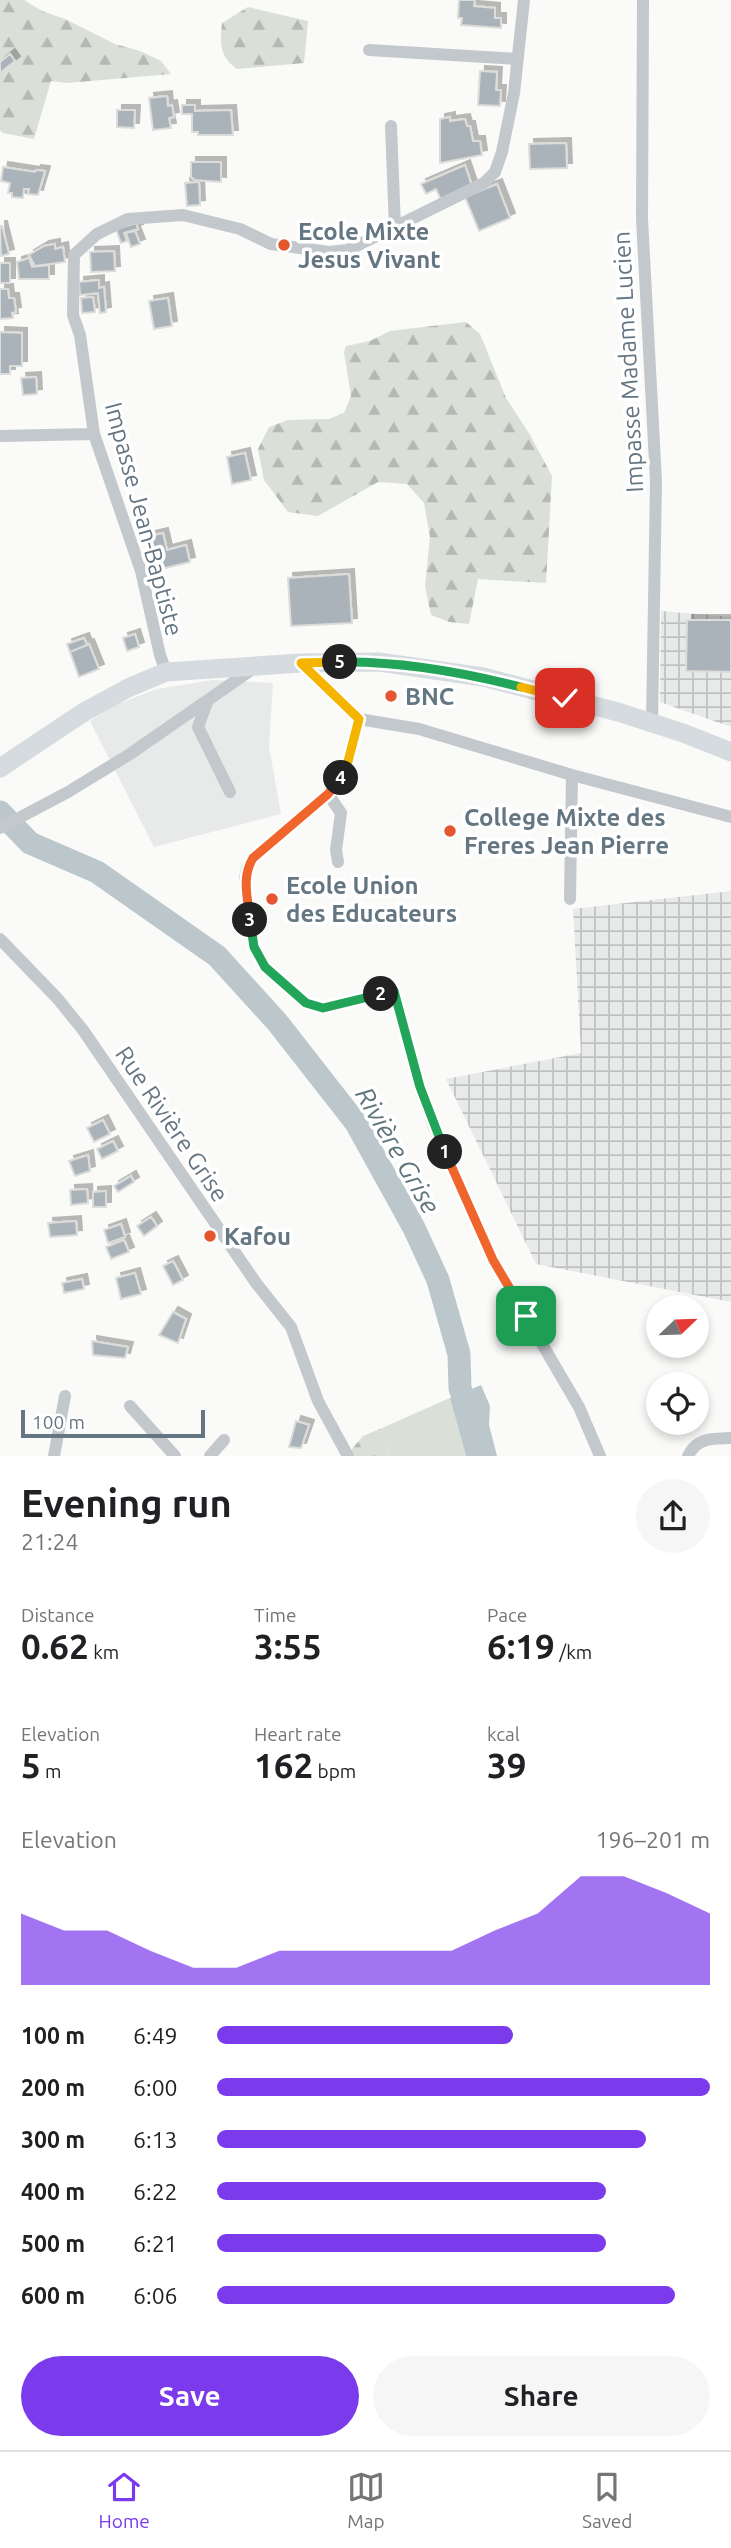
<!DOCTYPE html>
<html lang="en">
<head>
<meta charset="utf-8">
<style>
  body { margin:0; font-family:Ubuntu,sans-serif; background:#f6f6f6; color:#202124; height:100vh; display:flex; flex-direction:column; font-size:26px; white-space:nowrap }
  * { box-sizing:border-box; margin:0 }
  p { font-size:23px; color:#757577 }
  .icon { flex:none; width:38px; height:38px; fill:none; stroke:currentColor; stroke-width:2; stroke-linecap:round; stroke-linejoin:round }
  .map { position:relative; height:1456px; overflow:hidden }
  .panel { display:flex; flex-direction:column; background:#fff; flex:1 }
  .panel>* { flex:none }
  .needle { width:46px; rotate:67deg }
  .controls { position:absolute; left:646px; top:1295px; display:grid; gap:14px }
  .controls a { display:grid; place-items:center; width:63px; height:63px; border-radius:50%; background:#fff; box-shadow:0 4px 10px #0003; font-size:35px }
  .scale { position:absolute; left:21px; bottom:18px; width:184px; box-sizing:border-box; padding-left:7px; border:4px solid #657683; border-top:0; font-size:19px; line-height:24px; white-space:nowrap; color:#657683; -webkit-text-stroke:5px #fff; paint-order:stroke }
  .pin { position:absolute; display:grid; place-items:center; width:60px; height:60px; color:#fff; margin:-30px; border-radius:14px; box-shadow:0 4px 10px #0006 }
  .km { position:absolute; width:35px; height:35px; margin:-18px; border-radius:50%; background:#222; color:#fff; font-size:19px; line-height:35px; text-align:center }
  .round { display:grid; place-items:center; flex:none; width:74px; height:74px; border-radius:37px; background:#f6f6f6 }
  .headline { display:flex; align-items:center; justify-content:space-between; height:119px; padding:0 21px }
  h1 { font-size:38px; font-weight:600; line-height:52px }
  .metrics { display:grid; grid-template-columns:repeat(3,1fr); gap:10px; height:119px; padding:7px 21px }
  .metrics div { display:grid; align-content:center }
  .metrics b { font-size:35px; font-weight:600 }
  .metrics small { font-size:19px; font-weight:400 }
  .metrics p { font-size:19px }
  .chart { height:196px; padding:14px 21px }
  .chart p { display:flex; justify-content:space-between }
  .chart svg { width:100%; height:126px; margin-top:7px; fill:#7c3aed; opacity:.7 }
  .action { display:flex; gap:14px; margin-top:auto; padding:14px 21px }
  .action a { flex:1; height:80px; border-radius:42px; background:#7c3aed; color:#fff; font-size:28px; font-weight:600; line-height:80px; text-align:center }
  .action a+a { background:#f6f6f6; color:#202124 }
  ul { padding:0 21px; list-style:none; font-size:23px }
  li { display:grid; grid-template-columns:112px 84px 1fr; align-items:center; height:52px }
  li i { height:18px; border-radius:9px; background:#7c3aed }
  .dock { display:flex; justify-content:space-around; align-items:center; height:98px; border-top:2px solid #e0e0e0; background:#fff; font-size:19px; color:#757577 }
  .dock a { display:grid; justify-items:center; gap:4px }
  .dock .current { color:#7c3aed }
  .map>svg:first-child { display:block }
</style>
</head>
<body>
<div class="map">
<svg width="731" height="1456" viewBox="0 0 731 1456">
  <defs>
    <pattern id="industrial-grid" width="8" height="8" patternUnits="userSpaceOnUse" patternTransform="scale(1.75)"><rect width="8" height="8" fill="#e8e9e9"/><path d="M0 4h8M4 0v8" fill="none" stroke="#c0c1c2"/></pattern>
    <pattern id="forest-firs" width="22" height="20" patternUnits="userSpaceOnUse" patternTransform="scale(1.75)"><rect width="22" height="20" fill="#dadfd7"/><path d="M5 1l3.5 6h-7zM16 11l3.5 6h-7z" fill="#b4b9b4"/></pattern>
    <filter id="shadow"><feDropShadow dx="5" dy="-5" stdDeviation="0" flood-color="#0004"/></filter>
  </defs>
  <rect width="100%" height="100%" fill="#fafaf8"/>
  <!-- built -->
  <path fill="#e8e9e9" d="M 213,680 L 273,683 L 269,747 L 281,814 L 154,847 L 90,721 L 112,706 L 157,689 Z"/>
  <!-- industrial -->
  <path fill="url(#industrial-grid)" d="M 661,611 L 731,617 L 731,727 L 660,702 Z
    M 731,891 L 731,1302 L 536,1264 L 446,1079 L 581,1053 L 573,909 Z"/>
  <!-- green -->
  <path fill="#dadfd7" d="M 450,1398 L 466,1456 L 389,1456 L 382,1428 Z"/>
  <!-- forest -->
  <path fill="url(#forest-firs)" d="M 0,0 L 24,0 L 42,11 L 65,19 L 115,44 L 140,51 L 161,61 L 171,74 L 67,83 L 51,81 L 34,139 L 3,133 L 0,130 Z
    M 248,7 L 308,21 L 304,63 L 237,69 C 219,55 220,45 222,23 Z
    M 466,322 L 480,334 L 506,398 L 530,435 L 552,476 L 546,583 L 478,579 L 469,624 L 449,622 L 431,615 L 425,586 L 430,537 L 424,503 L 407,484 L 378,482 L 318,516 L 288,512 L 264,480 L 258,449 L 269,427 L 288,420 L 329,419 L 344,413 L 351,396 L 344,352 L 346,346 L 370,341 L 390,331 Z
    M 382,1428 L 389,1456 L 346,1456 L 363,1436 Z"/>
  <!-- water -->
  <path fill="#bbc7cb" d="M 481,1385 L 490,1406 L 489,1425 L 497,1456 L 466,1456 L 450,1398 Z"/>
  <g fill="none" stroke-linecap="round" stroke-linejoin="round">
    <!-- river -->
    <path stroke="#bbc7cb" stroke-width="23" d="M 0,812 L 30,843 L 97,872 L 217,956 L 277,1022 L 356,1123 L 414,1228 L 438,1280 L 459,1354 L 460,1388 L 480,1447 L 480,1456"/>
  </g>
  <!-- building -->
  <path fill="#aab3b9" stroke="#dcdcda" stroke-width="2" filter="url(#shadow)" d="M 459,0 L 475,0 L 474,6 L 495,8 L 495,18 L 501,18 L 501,28 L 461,25 L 462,18 L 458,18 Z
    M 10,54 L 15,61 L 0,73 L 0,62 Z
    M 480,71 L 497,72 L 496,90 L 501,90 L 500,106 L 478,105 Z
    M 167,96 L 168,106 L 172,105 L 174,117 L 169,118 L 171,128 L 153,130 L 149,98 Z
    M 182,105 L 195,105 L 195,111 L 231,110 L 233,135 L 198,135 L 198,132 L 192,132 L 192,114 L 182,114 Z
    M 117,110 L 135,110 L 134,128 L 117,127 Z
    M 450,117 L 450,121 L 465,119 L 467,126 L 470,126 L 473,141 L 480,141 L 482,155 L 440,163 L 440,119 Z
    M 566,143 L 567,168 L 530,169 L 529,144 Z
    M 191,162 L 221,162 L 221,182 L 195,180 L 191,177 Z
    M 465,165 L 472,186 L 441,200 L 436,189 L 426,194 L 421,184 Z
    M 3,167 L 35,172 L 36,170 L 45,171 L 38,195 L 28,194 L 29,189 L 24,189 L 23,198 L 12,197 L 12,193 L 8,193 L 10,183 L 1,181 Z
    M 199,182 L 200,205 L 187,206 L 185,183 Z
    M 497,184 L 510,218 L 479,231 L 465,197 Z
    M 136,223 L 138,229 L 124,233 L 127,241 L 121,243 L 116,229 Z
    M 0,226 L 2,226 L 9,254 L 1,256 Z
    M 135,231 L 140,244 L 131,247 L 126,233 Z
    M 55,244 L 55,249 L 63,247 L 65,262 L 35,266 L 29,255 L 44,246 Z
    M 114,251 L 115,271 L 91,272 L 90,252 Z
    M 29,258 L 32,267 L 49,265 L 49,279 L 19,279 L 17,262 Z
    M 0,263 L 10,263 L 10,283 L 0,283 Z
    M 99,280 L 99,288 L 104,287 L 106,312 L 100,313 L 98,293 L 80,295 L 79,282 Z
    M 0,289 L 8,289 L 9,298 L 14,298 L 16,312 L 12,313 L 13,318 L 0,319 Z
    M 93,297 L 95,312 L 82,313 L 81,298 Z
    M 168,298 L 172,326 L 154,329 L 149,301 Z
    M 0,332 L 22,333 L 22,366 L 10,366 L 10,374 L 0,374 Z
    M 36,377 L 37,394 L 23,395 L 21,378 Z
    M 245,453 L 251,480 L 232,484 L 227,457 Z
    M 163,533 L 167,550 L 186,545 L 190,562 L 153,571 L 151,560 L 155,559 L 150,536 Z
    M 349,574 L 352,623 L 291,626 L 288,578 Z
    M 687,620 L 731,620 L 731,672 L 686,671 Z
    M 135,634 L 139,647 L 127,651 L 123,638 Z
    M 84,638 L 87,645 L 70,652 L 67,644 Z
    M 89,644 L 99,669 L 79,677 L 70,652 Z
    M 103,1120 L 110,1134 L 94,1142 L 87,1128 Z
    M 113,1141 L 118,1151 L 102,1159 L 97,1149 Z
    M 88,1155 L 90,1171 L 75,1176 L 69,1161 Z
    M 131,1176 L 134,1182 L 118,1192 L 114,1186 Z
    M 87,1189 L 88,1203 L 71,1205 L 70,1190 Z
    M 106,1191 L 106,1207 L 93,1207 L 93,1192 Z
    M 151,1217 L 157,1226 L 144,1236 L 137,1226 Z
    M 76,1221 L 77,1235 L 50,1237 L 48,1223 Z
    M 121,1224 L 125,1237 L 108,1243 L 104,1230 Z
    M 124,1240 L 129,1252 L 111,1259 L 106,1247 Z
    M 173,1261 L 183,1280 L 173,1285 L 163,1266 Z
    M 135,1273 L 141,1294 L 121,1299 L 116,1278 Z
    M 82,1279 L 84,1289 L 64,1293 L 62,1283 Z
    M 173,1312 L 186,1319 L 178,1343 L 159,1335 Z
    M 92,1341 L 128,1347 L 125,1358 L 93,1355 Z
    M 296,1421 L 309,1425 L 301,1448 L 289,1447 Z"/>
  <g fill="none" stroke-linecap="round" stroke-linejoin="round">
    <!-- minor -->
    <path stroke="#c3c8cc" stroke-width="12" d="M 643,0 L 642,219 L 656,481 L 652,723
      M 369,50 L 518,59
      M 391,126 L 395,227
      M 0,436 L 94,434
      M 301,663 L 359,719 L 419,729 L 572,775 L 731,817
      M 166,672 L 160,655 L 141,571 L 94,434 L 80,335 L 73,315 L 74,255 L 97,234 L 128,219 L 183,215 L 240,229 L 271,244 L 329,252 L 348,250 L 484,183 L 495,172 L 502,152 L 514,93 L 524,0
      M 208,700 L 198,727 L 230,792
      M 359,719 L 345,773 L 328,794 L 253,858 L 247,868 L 245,878 L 254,947 L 265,967 L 306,1003 L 323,1008 L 394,991 L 420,1087 L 434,1127 L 493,1260 L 579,1407 L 600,1456
      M 328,794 L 341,813 L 336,850 L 338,862
      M 0,828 L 68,792 L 130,754 L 254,668
      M 570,899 L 572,775
      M 0,939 L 57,998 L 83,1030 L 256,1283 L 291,1327 L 318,1401 L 348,1456
      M 130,1406 L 175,1456
      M 54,1456 L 65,1396
      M 210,1456 L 224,1440
      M 688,1456 C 697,1437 712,1439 731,1438"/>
    <!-- primary -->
    <path stroke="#d6dbdf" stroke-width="19" d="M 0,768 L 84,712 L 128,688 L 166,672 L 301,663 L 379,662 L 483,677 L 618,712 L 683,733 L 731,752"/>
  </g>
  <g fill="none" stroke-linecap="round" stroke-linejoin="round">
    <!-- split-1 casing -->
    <g stroke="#fff" stroke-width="14">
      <path id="split-1" d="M 445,1152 L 493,1260 L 526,1316"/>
    </g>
    <!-- split-2 casing -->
    <g stroke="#fff" stroke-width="14">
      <path id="split-2" d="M 381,994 L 394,991 L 420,1087 L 445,1152"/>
    </g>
    <!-- split-3 casing -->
    <g stroke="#fff" stroke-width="14">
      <path id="split-3" d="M 250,920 L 254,947 L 265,967 L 306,1003 L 323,1008 L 381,994"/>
    </g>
    <!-- split-4 casing -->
    <g stroke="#fff" stroke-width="14">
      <path id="split-4" d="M 250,920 C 248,898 241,878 253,858 L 328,794 L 341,778"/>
    </g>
    <!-- split-5 casing -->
    <g stroke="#fff" stroke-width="14">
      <path id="split-5" d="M 340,662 L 301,663 L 359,719 L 345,773 L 341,778"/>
    </g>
    <!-- split-6 casing -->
    <g stroke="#fff" stroke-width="14">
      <path id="split-6" d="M 340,662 C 401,661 462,672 521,687"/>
    </g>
    <!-- split-7 casing -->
    <g stroke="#fff" stroke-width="14">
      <path id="split-7" d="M 521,687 L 565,698"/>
    </g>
    <!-- split-1 -->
    <use href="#split-1" stroke="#f0652b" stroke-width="9"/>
    <!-- split-2 -->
    <use href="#split-2" stroke="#22a559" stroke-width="9"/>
    <!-- split-3 -->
    <use href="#split-3" stroke="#22a559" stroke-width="9"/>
    <!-- split-4 -->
    <use href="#split-4" stroke="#f0652b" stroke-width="9"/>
    <!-- split-5 -->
    <use href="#split-5" stroke="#f5b400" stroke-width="9"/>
    <!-- split-6 -->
    <use href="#split-6" stroke="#22a559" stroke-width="9"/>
    <!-- split-7 -->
    <use href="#split-7" stroke="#f5b400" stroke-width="9"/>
  </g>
  <!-- markers -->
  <g fill="#e4572e" stroke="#fff" stroke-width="2.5">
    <circle cx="284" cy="245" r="7"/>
    <circle cx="391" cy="696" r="7"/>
    <circle cx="450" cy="831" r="7"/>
    <circle cx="272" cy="899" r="7"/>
    <circle cx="210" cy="1236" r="7"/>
  </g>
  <g text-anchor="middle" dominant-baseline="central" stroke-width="7" stroke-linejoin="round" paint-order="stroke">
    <!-- poi labels -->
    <g font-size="24" font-weight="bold" fill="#657683" stroke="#fff" text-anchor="start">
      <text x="298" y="231">Ecole Mixte<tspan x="298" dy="28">Jesus Vivant</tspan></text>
      <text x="405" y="696">BNC</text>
      <text x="464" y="817">College Mixte des<tspan x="464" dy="28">Freres Jean Pierre</tspan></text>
      <text x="286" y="885">Ecole Union<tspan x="286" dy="28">des Educateurs</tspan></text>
      <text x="224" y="1236">Kafou</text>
    </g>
    <!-- street labels -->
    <g font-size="24" fill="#657683" stroke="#fff">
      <text transform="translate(628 362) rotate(-93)">Impasse Madame Lucien</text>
      <text transform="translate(144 519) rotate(75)">Impasse Jean-Baptiste</text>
      <text transform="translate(172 1124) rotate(56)">Rue Rivière Grise</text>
    </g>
    <!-- water labels -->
    <g font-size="26" font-style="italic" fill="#60757c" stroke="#fff">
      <text transform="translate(398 1150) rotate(60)">Rivière Grise</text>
    </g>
  </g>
</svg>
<div class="controls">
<a><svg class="needle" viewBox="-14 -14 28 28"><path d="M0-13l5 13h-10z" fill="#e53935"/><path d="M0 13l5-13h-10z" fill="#757577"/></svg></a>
<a><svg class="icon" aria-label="locate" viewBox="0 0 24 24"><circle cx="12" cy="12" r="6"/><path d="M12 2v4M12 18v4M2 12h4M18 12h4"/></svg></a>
</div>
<div class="scale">100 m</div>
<div class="pin" style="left:526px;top:1316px;background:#1e9e55"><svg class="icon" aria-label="arrive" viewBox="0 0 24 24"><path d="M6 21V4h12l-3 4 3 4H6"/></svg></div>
<div class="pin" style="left:565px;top:698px;background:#d93025"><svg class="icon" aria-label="check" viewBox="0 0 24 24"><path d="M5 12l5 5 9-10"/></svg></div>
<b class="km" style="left:445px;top:1152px">1</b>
<b class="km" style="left:381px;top:994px">2</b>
<b class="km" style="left:250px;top:920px">3</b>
<b class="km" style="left:341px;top:778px">4</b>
<b class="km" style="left:340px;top:662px">5</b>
</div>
<section class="panel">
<div class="headline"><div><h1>Evening run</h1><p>21:24</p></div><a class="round"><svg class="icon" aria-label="share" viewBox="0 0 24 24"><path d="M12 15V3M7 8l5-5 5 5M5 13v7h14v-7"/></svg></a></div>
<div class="metrics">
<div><p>Distance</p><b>0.62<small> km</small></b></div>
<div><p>Time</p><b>3:55</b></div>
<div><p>Pace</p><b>6:19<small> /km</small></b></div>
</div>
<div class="metrics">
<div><p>Elevation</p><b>5<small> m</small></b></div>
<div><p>Heart rate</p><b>162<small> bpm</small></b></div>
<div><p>kcal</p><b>39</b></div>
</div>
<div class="chart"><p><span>Elevation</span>196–201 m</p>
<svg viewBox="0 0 160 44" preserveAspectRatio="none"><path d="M0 44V19L10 25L20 25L30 32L40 38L50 38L60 32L70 32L80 32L90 32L100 32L110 25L120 19L130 6L140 6L150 12L160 19V44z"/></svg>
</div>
<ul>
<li><b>100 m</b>6:49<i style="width:60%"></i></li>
<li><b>200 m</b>6:00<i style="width:100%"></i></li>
<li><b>300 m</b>6:13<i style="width:87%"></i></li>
<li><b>400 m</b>6:22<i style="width:79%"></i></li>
<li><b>500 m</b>6:21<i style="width:79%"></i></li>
<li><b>600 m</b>6:06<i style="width:93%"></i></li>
</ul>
<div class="action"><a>Save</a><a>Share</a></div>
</section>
<nav class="dock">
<a class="current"><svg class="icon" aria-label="home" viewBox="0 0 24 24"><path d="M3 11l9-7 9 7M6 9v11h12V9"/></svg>Home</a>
<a><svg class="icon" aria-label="map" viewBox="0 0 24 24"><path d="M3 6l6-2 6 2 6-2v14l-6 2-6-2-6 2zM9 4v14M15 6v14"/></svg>Map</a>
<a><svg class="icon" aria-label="saved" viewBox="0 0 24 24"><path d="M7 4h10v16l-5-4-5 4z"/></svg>Saved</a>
</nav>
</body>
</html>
